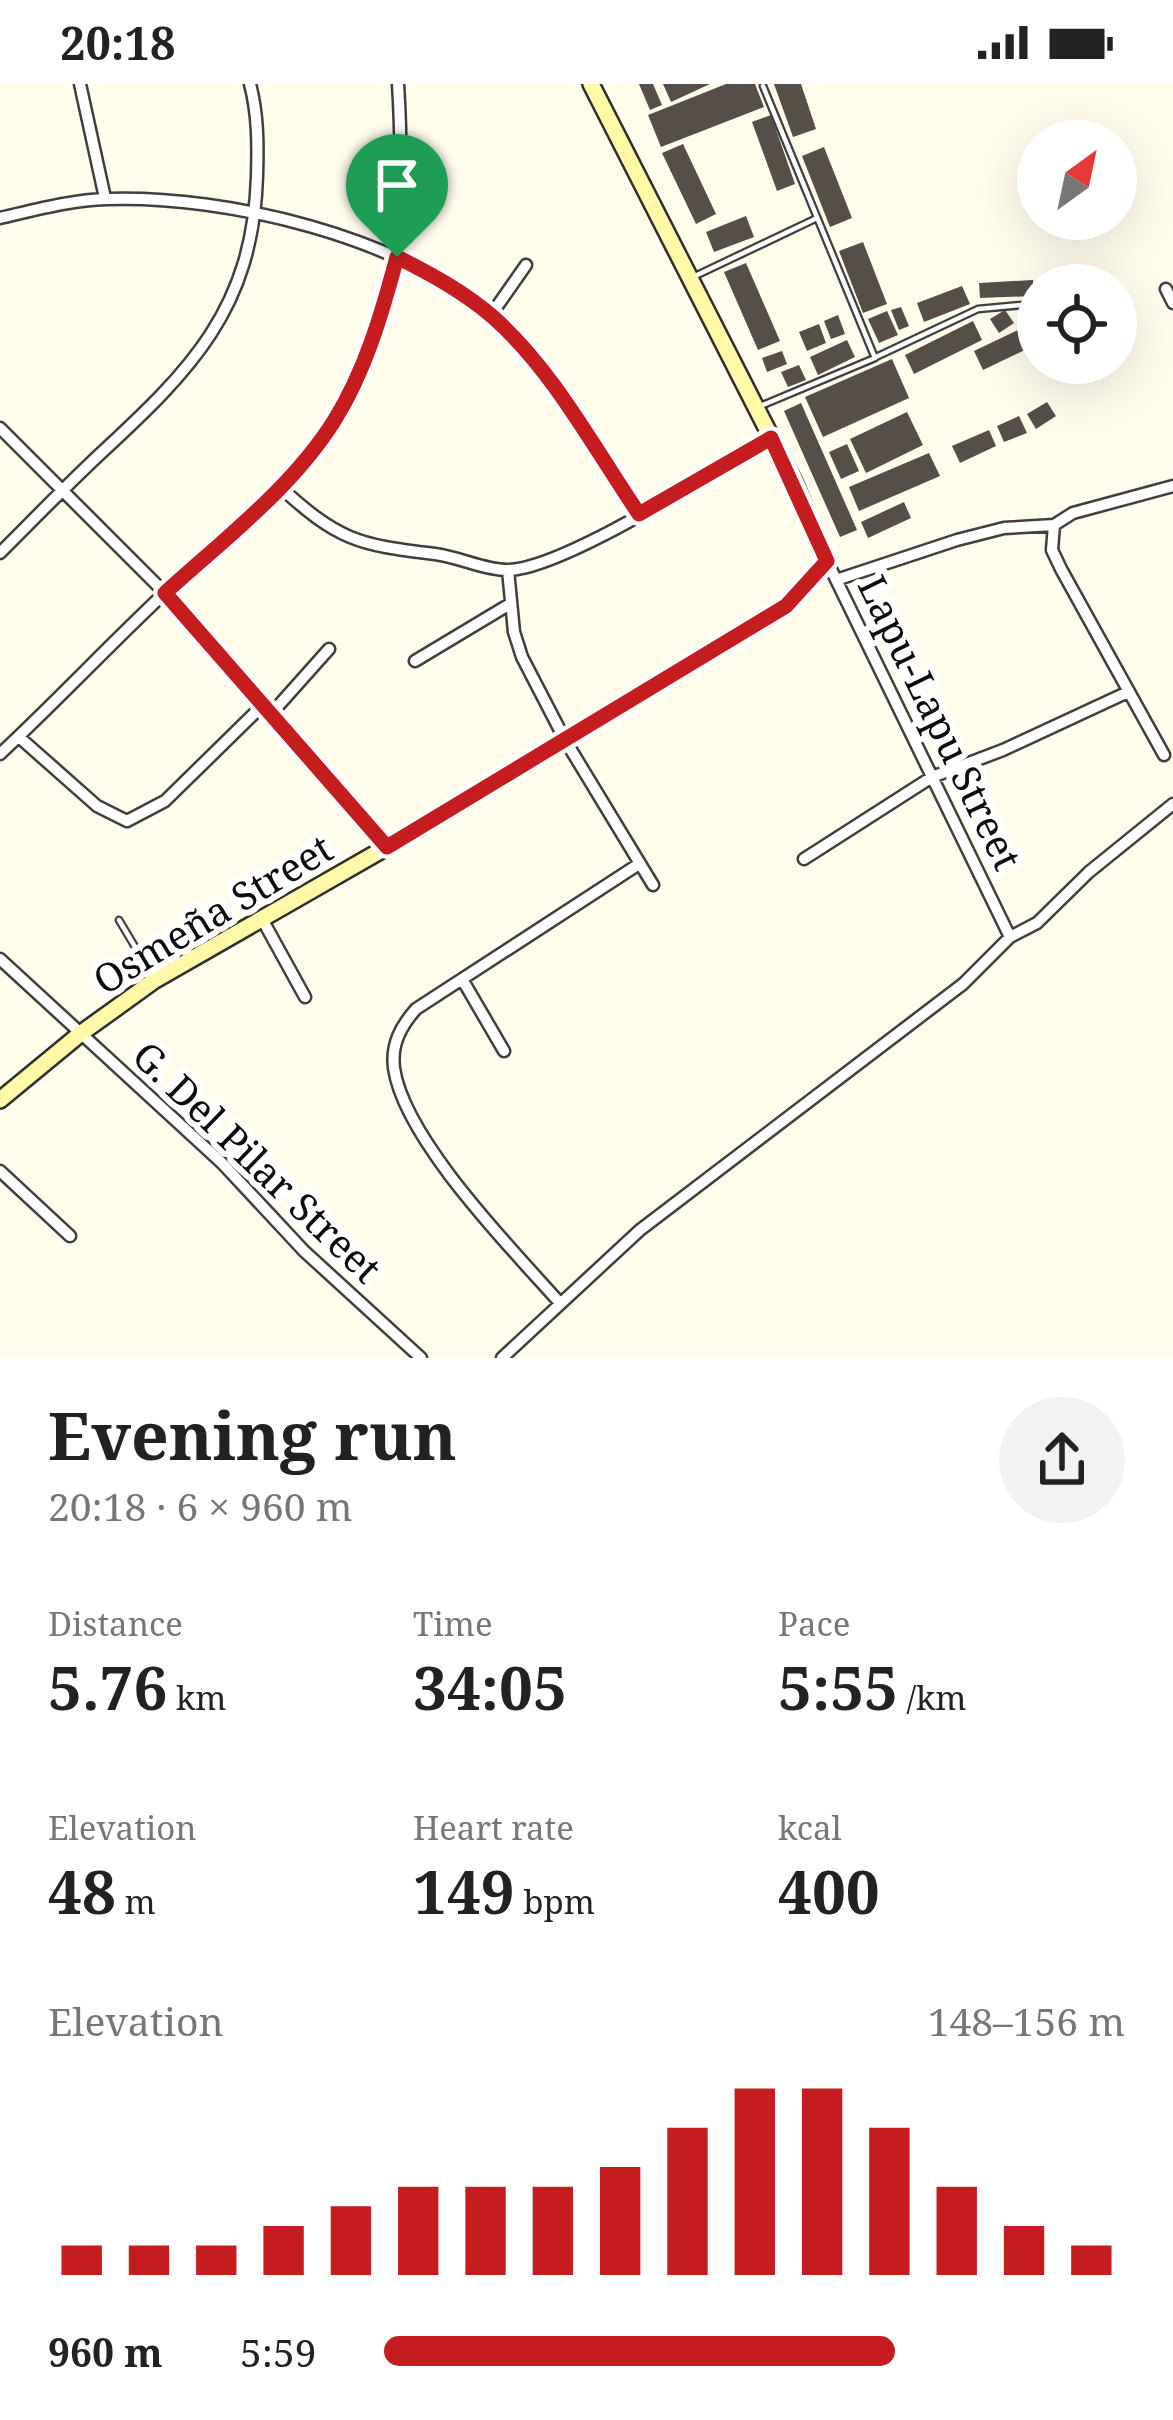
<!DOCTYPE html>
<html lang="en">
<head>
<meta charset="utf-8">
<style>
  body { margin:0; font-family:"Noto Serif",serif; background:#f2f2f2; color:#222; height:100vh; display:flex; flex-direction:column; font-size:45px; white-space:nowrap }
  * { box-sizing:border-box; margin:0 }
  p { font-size:39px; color:#767676 }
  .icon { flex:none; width:66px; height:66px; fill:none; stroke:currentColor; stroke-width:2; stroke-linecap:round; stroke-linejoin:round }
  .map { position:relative; height:1274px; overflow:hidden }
  .panel { display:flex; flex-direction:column; background:#fff; flex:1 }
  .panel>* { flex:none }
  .needle { width:78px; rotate:33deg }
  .tools { position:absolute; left:1017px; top:36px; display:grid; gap:24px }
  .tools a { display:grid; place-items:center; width:120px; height:120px; border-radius:50%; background:#fff; box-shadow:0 12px 48px #0002; font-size:60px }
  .pin { position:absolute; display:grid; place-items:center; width:102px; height:102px; color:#fff; margin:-123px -51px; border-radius:50% 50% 50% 0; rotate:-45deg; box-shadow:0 0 12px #0007 }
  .pin .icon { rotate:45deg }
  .round { display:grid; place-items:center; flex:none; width:126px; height:126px; border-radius:63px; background:#f2f2f2 }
  .headline { display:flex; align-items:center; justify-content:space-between; height:204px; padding:0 48px }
  h1 { font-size:66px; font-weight:700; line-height:90px }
  .figures { display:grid; grid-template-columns:repeat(3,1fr); gap:18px; height:204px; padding:12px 48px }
  .figures div { display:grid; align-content:center }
  .figures b { font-size:60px; font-weight:700 }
  .figures small { font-size:33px; font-weight:400 }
  .figures p { font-size:33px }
  .chart { height:336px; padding:24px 48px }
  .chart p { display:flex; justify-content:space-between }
  .chart svg { width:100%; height:216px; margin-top:12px; stroke:#c51c1f; stroke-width:6 }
  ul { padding:0 48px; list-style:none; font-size:39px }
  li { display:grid; grid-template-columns:192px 144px 1fr; align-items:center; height:90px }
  li i { height:30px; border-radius:15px; background:#c51c1f }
  .status { display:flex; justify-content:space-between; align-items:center; height:84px; padding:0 60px; background:#fff; direction:ltr }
  .status svg { height:33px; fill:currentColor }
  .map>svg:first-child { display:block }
</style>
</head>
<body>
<div class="status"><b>20:18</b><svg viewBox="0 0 49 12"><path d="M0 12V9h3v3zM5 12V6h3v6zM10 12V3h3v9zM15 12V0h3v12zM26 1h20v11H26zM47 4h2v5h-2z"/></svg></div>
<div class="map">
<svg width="1173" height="1274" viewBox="0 0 1173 1274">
  <rect width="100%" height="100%" fill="#fffcec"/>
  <!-- building -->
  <path fill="#564e48" d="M 639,0 L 653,0 L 662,21 L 650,26 Z
    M 663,0 L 710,0 L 671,18 Z
    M 726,0 L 755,0 L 764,23 L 661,63 L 648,31 Z
    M 774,0 L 801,0 L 816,45 L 793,53 Z
    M 771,31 L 795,100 L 777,107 L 752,38 Z
    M 683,60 L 716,130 L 696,140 L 662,69 Z
    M 824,63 L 852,134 L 830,143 L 802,72 Z
    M 746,132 L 754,153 L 714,168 L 706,148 Z
    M 863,158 L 887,220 L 863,229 L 839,167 Z
    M 746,179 L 780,257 L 758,266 L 724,188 Z
    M 1033,196 L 1034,212 L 980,214 L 979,199 Z
    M 962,202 L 970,220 L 924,238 L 917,219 Z
    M 901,223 L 909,242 L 899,246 L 891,226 Z
    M 1005,226 L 1014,239 L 999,249 L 990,235 Z
    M 887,227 L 898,251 L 879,259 L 868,235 Z
    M 838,231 L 845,250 L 831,255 L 824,237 Z
    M 973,237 L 982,256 L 914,290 L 905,271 Z
    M 819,240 L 826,259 L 807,267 L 799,248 Z
    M 1018,246 L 1027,265 L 983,286 L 974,267 Z
    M 847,256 L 855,273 L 818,291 L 810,273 Z
    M 782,267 L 787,280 L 767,288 L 762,274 Z
    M 892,275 L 909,314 L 823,353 L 805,313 Z
    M 799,281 L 806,296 L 788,303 L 781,288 Z
    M 1047,318 L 1056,332 L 1036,345 L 1027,330 Z
    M 801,319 L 857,446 L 840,453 L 784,327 Z
    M 907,328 L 923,361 L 866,389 L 850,355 Z
    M 1019,332 L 1027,349 L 1004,358 L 997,342 Z
    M 989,346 L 996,362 L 960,379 L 952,362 Z
    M 847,360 L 859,387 L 841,395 L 829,368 Z
    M 929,369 L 940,392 L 859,427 L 849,403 Z
    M 904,418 L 911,434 L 868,454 L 861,438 Z"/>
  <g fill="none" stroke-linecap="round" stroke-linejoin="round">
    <!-- lane casing -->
    <g stroke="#3f3f3f" stroke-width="9">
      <path id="lane" d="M 693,193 L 817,134
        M 876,273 L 978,225 L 1033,220
        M 758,323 L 875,274 L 763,2
        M 119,836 L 153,893"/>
    </g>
    <!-- street casing -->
    <g stroke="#3f3f3f" stroke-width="15">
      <path id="street" d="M 80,0 L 105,114
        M 0,134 C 35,126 71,116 107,115 C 227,111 402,153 493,233 C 553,286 594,364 639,430
        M 1166,205 L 1173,219
        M 491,231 L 526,181
        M 0,344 L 165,509 L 387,763
        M 279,402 C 338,456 357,461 435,470 C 459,473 484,486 507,486 C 562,486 718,385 771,354
        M 1054,441 L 1052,466 L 1061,485 L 1164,671
        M 0,469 C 33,436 65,403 99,371 C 191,286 253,225 257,92 C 258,61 258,30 250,0
        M 827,477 L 1010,853
        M 508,486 L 514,548 L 522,573 L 565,656 L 653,801
        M 836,496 L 957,456 L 1004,444 L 1054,441 L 1073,429 L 1173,402
        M 415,577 L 510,520
        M 271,630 L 329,565
        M 19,653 L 97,722 L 127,737 L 165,717 L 263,621
        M 0,670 C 58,616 112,558 170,504 C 219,459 272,416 314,364 C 399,261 406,127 398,0
        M 804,775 L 932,693 L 1003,666 L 1128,608
        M 262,835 L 305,913
        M 0,875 L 222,1079 L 304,1167 L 421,1274
        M 462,895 L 504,967
        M 0,1087 L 70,1152
        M 559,1218 C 511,1164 404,1055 394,984 C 391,960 401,942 416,925 L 639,780
        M 502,1274 L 640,1146 L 963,900 L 1010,853 L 1037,839 L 1089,788 L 1173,720"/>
    </g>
    <!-- secondary casing -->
    <g stroke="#2e2e2e" stroke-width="20">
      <path id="secondary" d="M 0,1016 L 80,950 L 155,896 L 387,763 L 786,522 L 827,477 L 794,398 L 591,0"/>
    </g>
    <!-- lane -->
    <use href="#lane" stroke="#fff" stroke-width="4.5"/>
    <!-- street -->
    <use href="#street" stroke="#fff" stroke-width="10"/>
    <!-- secondary -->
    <use href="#secondary" stroke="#fff8a7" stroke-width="15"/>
  </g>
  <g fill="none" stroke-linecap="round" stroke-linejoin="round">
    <!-- route casing -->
    <g stroke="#fff" stroke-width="24">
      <path id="route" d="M 397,173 C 431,190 464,208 493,233 C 553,286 594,364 639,430 L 771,354 L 827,477 L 786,522 L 387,763 L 165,509 C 223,456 292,404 334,337 C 365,288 382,229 397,173 Z"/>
    </g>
    <!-- route -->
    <use href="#route" stroke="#c51c1f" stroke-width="15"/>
  </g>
  <g text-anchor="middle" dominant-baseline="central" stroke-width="12" stroke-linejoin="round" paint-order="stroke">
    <!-- street labels -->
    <g font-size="39" fill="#0c0c0c" stroke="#fff">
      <text transform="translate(941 638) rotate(64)">Lapu-Lapu Street</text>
      <text transform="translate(212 829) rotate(-31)">Osmeña Street</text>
      <text transform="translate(258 1077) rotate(44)">G. Del Pilar Street</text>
    </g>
  </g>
</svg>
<div class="tools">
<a><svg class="needle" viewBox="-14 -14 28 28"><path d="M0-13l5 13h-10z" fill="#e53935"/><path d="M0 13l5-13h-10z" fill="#767676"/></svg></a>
<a><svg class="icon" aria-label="locate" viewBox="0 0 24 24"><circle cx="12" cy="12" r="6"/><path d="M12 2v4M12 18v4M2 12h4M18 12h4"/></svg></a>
</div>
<div class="pin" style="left:397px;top:173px;background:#1e9e55"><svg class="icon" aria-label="arrive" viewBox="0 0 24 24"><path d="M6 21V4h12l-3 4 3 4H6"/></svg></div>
</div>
<section class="panel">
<div class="headline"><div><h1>Evening run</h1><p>20:18 · 6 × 960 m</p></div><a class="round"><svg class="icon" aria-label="share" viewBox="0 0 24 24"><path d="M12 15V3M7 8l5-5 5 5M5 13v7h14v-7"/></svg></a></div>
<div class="figures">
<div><p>Distance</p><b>5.76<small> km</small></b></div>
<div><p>Time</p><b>34:05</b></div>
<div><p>Pace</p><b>5:55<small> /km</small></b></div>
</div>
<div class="figures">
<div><p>Elevation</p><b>48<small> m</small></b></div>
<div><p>Heart rate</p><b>149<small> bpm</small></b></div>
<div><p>kcal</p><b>400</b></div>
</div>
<div class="chart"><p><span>Elevation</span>148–156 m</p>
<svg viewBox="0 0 160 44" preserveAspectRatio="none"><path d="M5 44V38M15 44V38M25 44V38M35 44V34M45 44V30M55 44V26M65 44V26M75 44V26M85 44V22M95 44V14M105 44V6M115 44V6M125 44V14M135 44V26M145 44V34M155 44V38"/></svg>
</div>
<ul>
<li><b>960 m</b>5:59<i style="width:69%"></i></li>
</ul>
</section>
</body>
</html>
